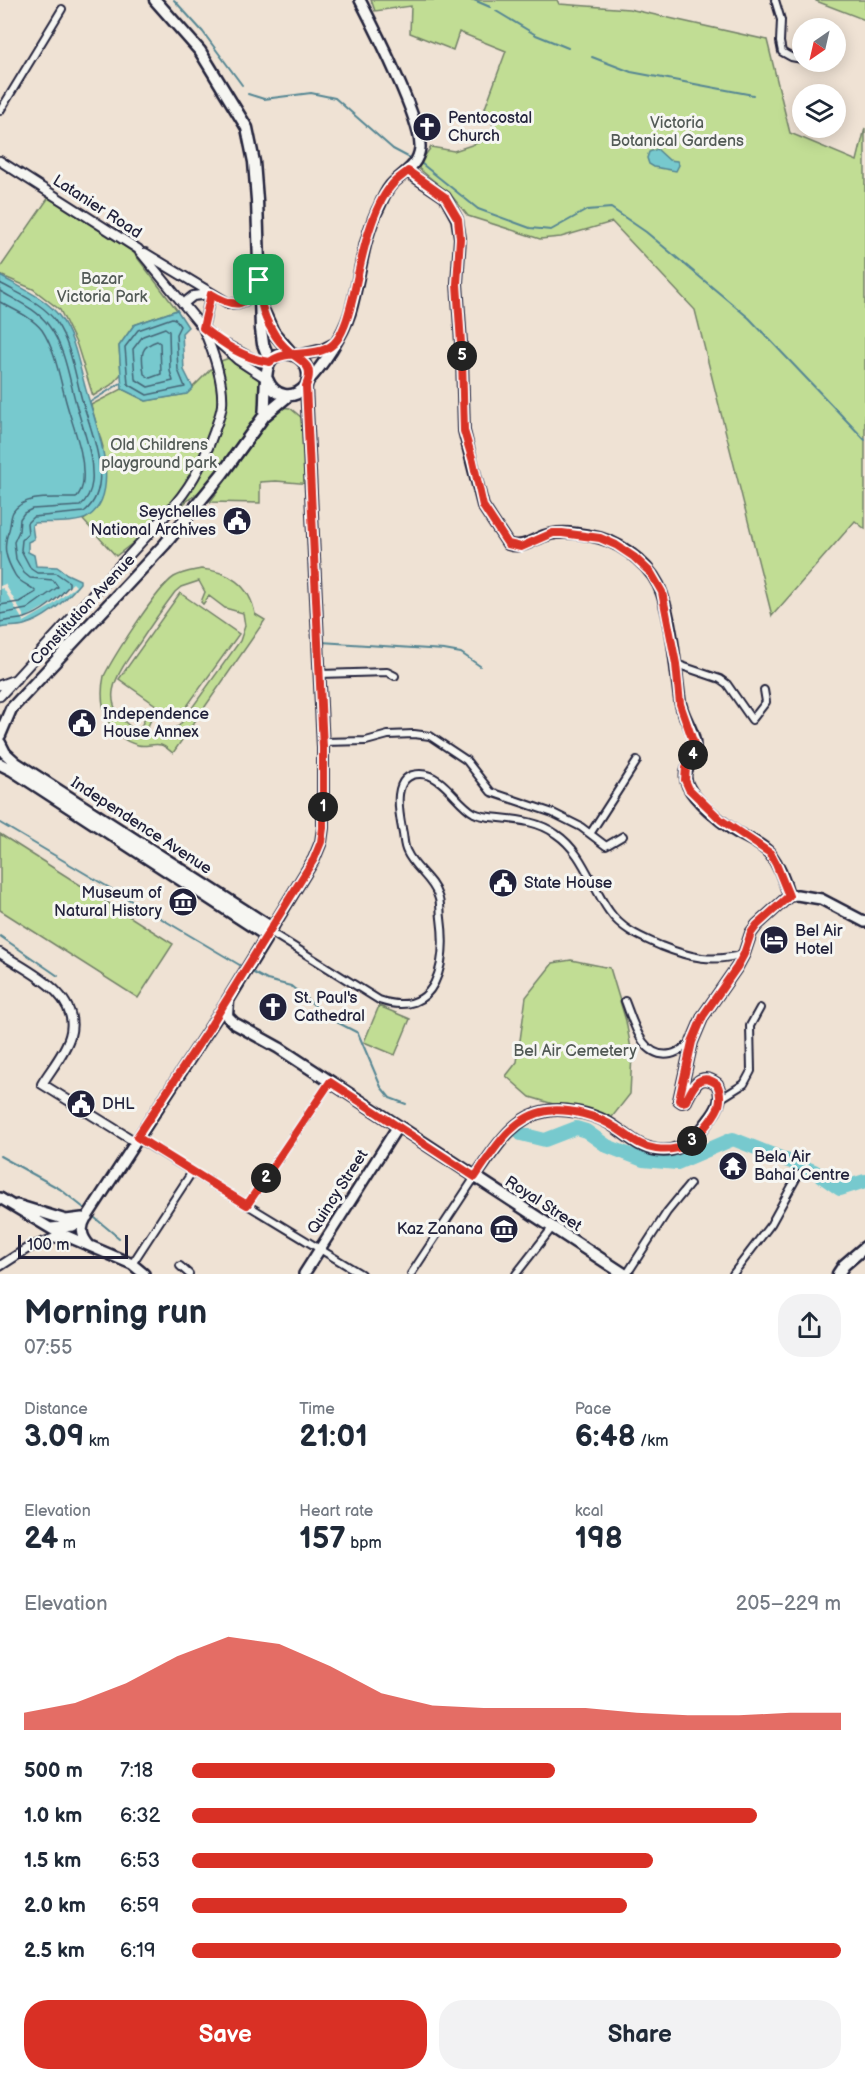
<!DOCTYPE html>
<html lang="en">
<head>
<meta charset="utf-8">
<style>
  body { margin:0; font-family:"Balsamiq Sans",sans-serif; background:#f2f2f3; color:#1f2937; height:100vh; display:flex; flex-direction:column; font-size:22px; white-space:nowrap }
  * { box-sizing:border-box; margin:0 }
  p { font-size:20px; color:#747a83 }
  .icon { flex:none; width:33px; height:33px; fill:none; stroke:currentColor; stroke-width:2; stroke-linecap:round; stroke-linejoin:round }
  .map { position:relative; height:1274px; overflow:hidden }
  .panel { display:flex; flex-direction:column; background:#fff; flex:1 }
  .panel>* { flex:none }
  .needle { width:39px; rotate:214deg }
  .buttons { position:absolute; left:792px; top:18px; display:grid; gap:12px }
  .buttons a { display:grid; place-items:center; width:54px; height:54px; border-radius:50%; background:#fff; box-shadow:0 3px 15px #0003; font-size:30px }
  .scale { position:absolute; left:18px; bottom:15px; width:110px; box-sizing:border-box; padding-left:6px; border:3px solid #22223b; border-top:0; font-size:16px; line-height:21px; white-space:nowrap; color:#22223b; -webkit-text-stroke:4px #f6f6f2; paint-order:stroke }
  .pin { position:absolute; display:grid; place-items:center; width:51px; height:51px; color:#fff; margin:-26px; border-radius:12px; box-shadow:0 3px 9px #0006 }
  .km { position:absolute; width:30px; height:30px; margin:-15px; border-radius:50%; background:#222; color:#fff; font-size:16px; line-height:30px; text-align:center }
  .round { display:grid; place-items:center; flex:none; width:63px; height:63px; border-radius:24px; background:#f2f2f3 }
  .summary { display:flex; align-items:center; justify-content:space-between; height:102px; padding:0 24px }
  h1 { font-size:33px; font-weight:700; line-height:45px }
  .stats { display:grid; grid-template-columns:repeat(3,1fr); gap:9px; height:102px; padding:6px 24px }
  .stats div { display:grid; align-content:center }
  .stats b { font-size:30px; font-weight:700 }
  .stats small { font-size:16px; font-weight:400 }
  .stats p { font-size:16px }
  .chart { height:168px; padding:12px 24px }
  .chart p { display:flex; justify-content:space-between }
  .chart svg { width:100%; height:108px; margin-top:6px; fill:#d93025; opacity:.7 }
  .primary-button { display:flex; gap:12px; margin-top:auto; padding:12px 24px }
  .primary-button a { flex:1; height:69px; border-radius:24px; background:#d93025; color:#fff; font-size:24px; font-weight:700; line-height:69px; text-align:center }
  .primary-button a+a { background:#f2f2f3; color:#1f2937 }
  ul { padding:0 24px; list-style:none; font-size:20px }
  li { display:grid; grid-template-columns:96px 72px 1fr; align-items:center; height:45px }
  li i { height:15px; border-radius:8px; background:#d93025 }
  .map>svg:first-child { display:block }
</style>
</head>
<body>
<div class="map">
<svg width="865" height="1274" viewBox="0 0 865 1274">
  <rect width="100%" height="100%" fill="#efe2d4"/>
  <filter id="ink" filterUnits="userSpaceOnUse"><feTurbulence type="fractalNoise" baseFrequency=".0167" numOctaves="2"/><feDisplacementMap in="SourceGraphic" scale="12" xChannelSelector="R" yChannelSelector="G"/><feConvolveMatrix kernelMatrix="1 2 1 2 8 2 1 2 1" color-interpolation-filters="sRGB"/></filter>
  <g filter="url(#ink)">
    <!-- green -->
    <path fill="#c1dd94" stroke="#728068" stroke-width="1.5" fill-rule="evenodd" d="M 371,0 L 557,0 L 559,4 L 629,9 L 767,40 L 790,133 L 857,161 L 865,128 L 865,529 L 855,521 L 772,616 L 695,310 L 612,222 L 561,237 L 540,239 L 468,216 L 451,195 L 417,167 L 431,147 L 454,151 L 498,136 L 485,108 L 506,51 L 459,32 L 453,50 L 410,33 L 411,6 L 375,11 Z
      M 816,0 L 865,0 L 865,20 L 816,1 Z
      M 49,197 L 133,252 L 177,310 L 134,325 L 119,346 L 121,374 L 111,385 L 93,396 L 77,345 L 60,310 L 33,289 L 0,275 L 0,268 Z
      M 232,357 L 267,379 L 264,416 L 222,474 L 116,556 L 83,520 L 88,517 L 103,447 L 91,405 L 122,389 L 146,401 L 186,394 L 218,362 Z
      M 279,407 L 290,408 L 302,418 L 311,484 L 276,481 L 260,482 L 260,503 L 210,502 Z
      M 201,569 C 228,571 250,585 255,614 L 265,620 L 173,753 C 170,751 165,746 161,745 C 154,743 146,747 138,745 C 106,737 98,704 104,676 C 114,656 157,588 174,577 C 182,572 191,571 201,569 ZM 199,581 L 205,592 L 201,602 L 203,604 L 209,596 L 225,608 L 243,613 L 245,626 L 240,641 L 179,726 L 155,736 L 144,735 L 154,713 L 149,711 L 138,732 C 93,704 117,674 140,642 C 151,625 163,608 175,592 L 181,587 Z
      M 180,593 L 239,634 L 177,720 L 119,679 Z
      M 0,834 L 173,944 L 138,998 L 0,910 Z
      M 571,960 L 610,968 L 626,1021 L 632,1054 L 630,1094 L 609,1121 L 530,1097 L 506,1076 L 517,1062 L 526,997 L 553,963 Z
      M 379,1006 L 410,1019 L 395,1055 L 364,1042 Z"/>
    <!-- water -->
    <path fill="#77c9ce" stroke="#558693" stroke-width="1.5" d="M 657,149 L 669,160 L 677,161 L 679,165 L 676,171 L 654,167 L 649,164 L 647,158 L 649,152 Z
      M 0,276 C 21,288 46,298 60,317 C 77,340 80,374 89,400 C 98,430 122,494 88,517 C 78,524 47,522 34,523 L 32,525 L 34,539 L 28,542 L 28,552 L 34,555 L 36,566 L 57,567 L 67,574 L 80,580 L 80,583 C 66,600 46,619 24,625 C 16,627 8,626 0,628 Z
      M 177,310 L 188,327 L 182,333 L 184,370 L 193,388 L 187,394 L 146,401 L 122,389 L 119,346 L 134,325 Z"/>
    <!-- pier -->
    <path fill="#efe2d4" d="M 73,583 L 76,586 L 50,607 L 24,622 L 3,588 L 0,589 L 0,586 L 5,584 L 25,618 L 48,605 Z"/>
    <g fill="none" stroke-linecap="round" stroke-linejoin="round">
      <!-- shore -->
      <path stroke="#446576" stroke-width="1.5" d="M 0,283 C 19,294 43,303 56,322 C 71,344 75,375 82,400 C 91,431 116,486 84,512 L 33,517 L 27,523 L 28,534 L 22,540 L 21,550 L 31,569 L 37,573 L 56,573 L 69,582 L 69,586 C 58,599 41,613 25,618 C 17,620 8,620 0,622
        M 0,291 C 17,301 38,310 49,326 C 64,346 69,377 75,400 C 82,428 94,453 92,482 C 91,491 87,500 80,506 L 32,509 L 24,513 L 20,519 L 19,531 L 14,542 L 16,559 L 24,573 L 30,578 L 53,580 L 58,587 L 27,609 L 0,614
        M 0,302 C 14,310 32,317 42,330 C 56,351 60,381 67,405 C 74,430 85,454 83,481 C 83,488 80,493 76,498 C 57,499 25,493 13,512 C 10,518 11,524 9,530 C 2,548 6,559 15,575 C 20,584 31,585 36,592 L 19,602 L 0,605
        M 172,318 L 175,319 L 180,326 L 176,334 L 178,370 L 185,387 L 147,395 L 128,384 L 125,347 L 138,330 Z
        M 165,328 L 169,331 L 170,371 L 173,381 L 148,387 L 135,379 L 133,349 L 143,336 Z
        M 157,341 L 160,343 L 161,374 L 150,378 L 144,374 C 142,357 138,347 157,341 Z"/>
      <!-- stream -->
      <path stroke="#558693" stroke-width="2" d="M 174,0 L 203,32 L 242,85
        M 474,0 L 490,7
        M 496,11 L 536,35 L 568,48
        M 592,57 L 631,72 L 753,95
        M 248,94 L 264,99 L 311,93 L 335,98 L 393,149 L 410,158
        M 422,164 L 478,209 L 530,228 L 551,230 L 587,210 L 611,208 L 646,232 L 749,318 L 865,440
        M 90,402 L 121,383
        M 321,642 L 444,650 L 461,653 L 480,666
        M 0,823 L 243,967
        M 0,936 L 58,976
        M 250,971 L 267,980 L 291,986 L 331,1019 L 358,1033 L 381,1087 L 390,1098 L 406,1104
        M 0,1156 L 60,1189 L 84,1208
        M 95,1218 L 119,1238"/>
      <!-- river -->
      <path stroke="#77c9ce" stroke-width="14" d="M 521,1134 L 545,1140 L 576,1128 L 586,1131 L 607,1146 L 643,1160 L 677,1163 L 733,1139 L 814,1171 L 840,1189 L 865,1181"/>
      <!-- minor casing -->
      <g stroke="#22223b" stroke-width="10">
        <path id="minor" d="M 775,0 L 781,20 L 780,42 L 782,52 L 791,57 L 802,59
          M 0,111 L 62,9
          M 676,664 L 720,679 L 727,684 L 752,720 L 766,702 L 764,690
          M 320,674 L 387,672 L 395,676
          M 323,742 L 366,741 L 388,735 L 414,734 L 430,736 L 466,760 L 491,792 L 553,813 L 581,827 L 606,846 L 623,836
          M 590,834 L 637,761
          M 275,935 L 379,1000 C 438,1020 447,962 441,918 C 440,911 441,903 438,896 C 433,879 414,868 407,852 C 404,847 404,840 403,834 C 400,817 389,774 420,774 C 443,774 456,803 474,813 C 482,817 491,817 500,818 C 520,820 540,822 556,834 C 583,852 591,886 609,911 C 622,930 641,937 661,946 C 691,958 712,963 744,954
          M 625,1001 C 633,1021 642,1060 671,1054 C 678,1053 686,1046 692,1042
          M 720,1099 L 744,1084 L 751,1071 L 750,1026 L 760,1008
          M 137,1138 L 361,1274
          M 247,1205 L 330,1082
          M 132,1264 L 192,1172
          M 180,1266 L 189,1274
          M 411,1274 L 475,1177
          M 516,1274 L 552,1228
          M 627,1274 L 667,1212 L 690,1184
          M 733,1274 L 771,1224 L 798,1175"/>
      </g>
      <!-- tertiary casing -->
      <g stroke="#22223b" stroke-width="12">
        <path id="tertiary" d="M 0,161 L 138,249 L 203,328 L 238,360 L 267,379
          M 145,253 L 228,303 C 245,306 252,297 257,283
          M 183,304 L 193,296 L 211,294 L 203,328
          M 227,345 L 255,360 L 270,362
          M 0,685 L 16,679
          M 0,696 L 165,516 C 191,487 201,468 214,432 C 217,423 221,414 222,405 C 224,380 213,351 203,328
          M 0,953 C 27,971 82,994 70,1036 C 65,1053 51,1069 42,1084 L 134,1141
          M 0,1266 L 28,1248 L 63,1235"/>
      </g>
      <!-- secondary casing -->
      <g stroke="#22223b" stroke-width="14">
        <path id="secondary" d="M 408,172 L 445,197 L 457,219 L 460,238 L 457,283 L 462,358 L 464,431 L 483,506 L 508,544 C 526,550 534,537 551,534 C 565,531 586,534 600,538 C 625,545 654,568 662,594 C 673,628 675,665 680,701 C 682,717 696,732 695,748 C 694,763 680,770 688,786 C 695,801 720,821 733,830 C 745,838 762,843 771,855 C 780,867 785,882 789,896
          M 296,356 L 322,350 L 332,345
          M 307,382 C 323,366 343,335 350,313 C 360,279 362,243 377,211 C 382,202 385,190 393,183 C 404,172 418,166 420,148 C 422,122 374,27 360,0
          M 272,928 L 314,859 L 321,842 L 323,828 L 323,748 L 306,386
          M 475,1177 C 494,1151 512,1116 547,1111 C 563,1108 590,1113 605,1121 C 617,1127 627,1137 639,1144 C 672,1161 693,1143 711,1117 C 719,1107 723,1096 717,1084 C 699,1071 693,1087 686,1101 L 682,1102 L 679,1100 L 692,1042 L 703,1016 L 737,967 L 744,954 L 751,933 L 757,925 L 789,896 L 797,895 L 821,899 L 865,922
          M 0,1198 L 55,1231 L 132,1264 L 144,1274
          M 17,1205 L 66,1220 L 82,1218
          M 86,1218 C 80,1228 81,1236 89,1245
          M 51,1228 L 73,1226 L 87,1217 L 228,1000
          M 304,1274 L 398,1126"/>
      </g>
      <!-- primary casing -->
      <g stroke="#22223b" stroke-width="15">
        <path id="primary" d="M 155,0 L 200,51 L 247,128 L 254,162 L 257,200 L 261,329 L 263,344 L 270,362
          M 264,312 L 273,332 L 292,354
          M 264,416 C 266,403 264,373 269,364 C 282,341 317,359 306,386 C 293,401 274,397 267,379
          M 0,735 L 11,709 L 165,544 L 222,474 L 264,416 L 288,396
          M 0,743 L 5,753 L 16,763 L 272,928 L 228,1000 L 227,1016 L 234,1023 L 279,1048 L 624,1274
          M 0,764 L 12,770 L 267,936
          M 838,1274 L 844,1265 L 865,1247"/>
      </g>
      <!-- minor -->
      <use href="#minor" stroke="#f6f6f2" stroke-width="6"/>
      <!-- tertiary -->
      <use href="#tertiary" stroke="#f6f6f2" stroke-width="8"/>
      <!-- secondary -->
      <use href="#secondary" stroke="#f6f6f2" stroke-width="9"/>
      <!-- primary -->
      <use href="#primary" stroke="#f6f6f2" stroke-width="10"/>
    </g>
  </g>
  <g fill="none" stroke-linecap="round" stroke-linejoin="round" filter="url(#ink)">
    <!-- route casing -->
    <g stroke="#fff" stroke-width="12">
      <path id="route" d="M 259,280 C 260,298 262,315 272,330 C 276,338 283,346 290,352 C 302,363 315,364 306,386 L 323,748 L 323,828 L 321,842 L 314,859 L 208,1030 L 137,1137 L 247,1205 L 330,1082 L 475,1177 C 493,1151 512,1116 547,1111 C 569,1108 598,1116 616,1128 C 629,1136 640,1147 656,1149 C 665,1150 675,1150 683,1146 C 695,1141 714,1118 719,1106 C 721,1098 720,1090 717,1084 C 699,1071 693,1087 686,1101 L 682,1102 L 679,1100 L 692,1042 L 703,1016 L 737,967 L 744,954 L 751,933 L 757,925 L 789,896 L 776,864 L 770,853 L 721,820 L 689,789 L 685,780 L 686,768 L 695,747 L 680,704 L 676,664 L 662,592 L 651,573 L 634,557 L 616,545 L 600,538 L 562,533 L 553,533 L 521,547 L 508,544 L 483,506 L 473,461 L 464,431 L 462,358 L 457,284 L 460,238 L 458,219 L 445,197 L 408,171 C 402,176 395,180 391,186 C 370,211 361,261 354,293 C 350,309 346,327 337,340 C 322,361 288,347 270,362 C 245,359 223,344 203,328 L 211,294 C 236,309 247,308 259,280"/>
    </g>
    <!-- route -->
    <use href="#route" stroke="#d93025" stroke-width="8"/>
  </g>
  <!-- icons -->
  <defs>
    <g id="church-disc" transform="scale(1.5)"><circle r="9.5" fill="#22223b" stroke="#f6f6f2"/><path d="M-1.2-6h2.4v3.5h3.3v2.4h-3.3V6h-2.4V-.1h-3.3v-2.4h3.3Z" fill="#fff"/></g>
    <g id="civic-disc" transform="scale(1.5)"><circle r="9.5" fill="#22223b" stroke="#f6f6f2"/><path d="M-.6-6.5H3V-4.5H.6V-3L4-1V1h2V6H-6V1h2V-1L-.6-3ZM-1.2 2.5V6h2.4V2.5Z" fill="#fff"/></g>
    <g id="museum-disc" transform="scale(1.5)"><circle r="9.5" fill="#22223b" stroke="#f6f6f2"/><path d="M0-6L6-3V-2H-6V-3ZM-5-1h2V3h-2ZM-1-1h2V3h-2ZM3-1h2V3H3ZM-6 4H6V6H-6Z" fill="#fff"/></g>
    <g id="hotel-disc" transform="scale(1.5)"><circle r="9.5" fill="#22223b" stroke="#f6f6f2"/><path d="M-6-4.5h1.5V1H6V5H4.5V3h-9V5H-6ZM-4 0a1.8 1.8 0 1 1 3.6 0ZM.5 0V-2.5h3Q6-2.5 6 0Z" fill="#fff"/></g>
    <g id="temple-disc" transform="scale(1.5)"><circle r="9.5" fill="#22223b" stroke="#f6f6f2"/><path d="M0-6L5-2H3V0L6.5 2.5H4V6H1.5V3h-3V6H-4V2.5H-6.5L-3 0V-2H-5Z" fill="#fff"/></g>
  </defs>
  <g fill-rule="evenodd">
    <use href="#church-disc" x="427" y="127"/>
    <use href="#civic-disc" x="237" y="521"/>
    <use href="#civic-disc" x="82" y="723"/>
    <use href="#civic-disc" x="503" y="883"/>
    <use href="#museum-disc" x="183" y="902"/>
    <use href="#hotel-disc" x="774" y="940"/>
    <use href="#church-disc" x="273" y="1007"/>
    <use href="#civic-disc" x="81" y="1104"/>
    <use href="#temple-disc" x="733" y="1166"/>
    <use href="#museum-disc" x="504" y="1229"/>
  </g>
  <g text-anchor="middle" dominant-baseline="central" stroke-width="6" stroke-linejoin="round" paint-order="stroke">
    <!-- poi labels -->
    <g font-size="16" fill="#22223b" stroke="#f6f6f2" text-anchor="start">
      <text x="448" y="118">Pentocostal<tspan x="448" dy="18">Church</tspan></text>
      <text x="216" y="512" text-anchor="end">Seychelles<tspan x="216" dy="18">National Archives</tspan></text>
      <text x="103" y="714">Independence<tspan x="103" dy="18">House Annex</tspan></text>
      <text x="524" y="883">State House</text>
      <text x="162" y="893" text-anchor="end">Museum of<tspan x="162" dy="18">Natural History</tspan></text>
      <text x="795" y="931">Bel Air<tspan x="795" dy="18">Hotel</tspan></text>
      <text x="294" y="998">St. Paul's<tspan x="294" dy="18">Cathedral</tspan></text>
      <text x="102" y="1104">DHL</text>
      <text x="754" y="1157">Bela Air<tspan x="754" dy="18">Bahai Centre</tspan></text>
      <text x="483" y="1229" text-anchor="end">Kaz Zanana</text>
    </g>
    <!-- park labels -->
    <g font-size="16" fill="#525a56" stroke="#f6f6f2">
      <text x="677" y="123">Victoria<tspan x="677" dy="18">Botanical Gardens</tspan></text>
      <text x="102" y="279">Bazar<tspan x="102" dy="18">Victoria Park</tspan></text>
      <text x="159" y="445">Old Childrens<tspan x="159" dy="18">playground park</tspan></text>
      <text x="575" y="1051">Bel Air Cemetery</text>
    </g>
    <!-- street labels -->
    <g font-size="16" fill="#22223b" stroke="#f6f6f2">
      <text transform="translate(97 207) rotate(33)">Latanier Road</text>
      <text transform="translate(83 610) rotate(-47)">Constitution Avenue</text>
      <text transform="translate(141 826) rotate(33)">Independence Avenue</text>
      <text transform="translate(338 1192) rotate(-57)">Quincy Street</text>
      <text transform="translate(543 1204) rotate(33)">Royal Street</text>
    </g>
  </g>
</svg>
<div class="buttons">
<a><svg class="needle" viewBox="-14 -14 28 28"><path d="M0-13l5 13h-10z" fill="#e53935"/><path d="M0 13l5-13h-10z" fill="#747a83"/></svg></a>
<a><svg class="icon" aria-label="layers" viewBox="0 0 24 24"><path d="M12 4l9 5-9 5-9-5zM3 14l9 5 9-5"/></svg></a>
</div>
<div class="scale">100 m</div>
<div class="pin" style="left:259px;top:280px;background:#1e9e55"><svg class="icon" aria-label="arrive" viewBox="0 0 24 24"><path d="M6 21V4h12l-3 4 3 4H6"/></svg></div>
<b class="km" style="left:323px;top:807px">1</b>
<b class="km" style="left:266px;top:1178px">2</b>
<b class="km" style="left:692px;top:1141px">3</b>
<b class="km" style="left:693px;top:755px">4</b>
<b class="km" style="left:462px;top:356px">5</b>
</div>
<section class="panel">
<div class="summary"><div><h1>Morning run</h1><p>07:55</p></div><a class="round"><svg class="icon" aria-label="share" viewBox="0 0 24 24"><path d="M12 15V3M7 8l5-5 5 5M5 13v7h14v-7"/></svg></a></div>
<div class="stats">
<div><p>Distance</p><b>3.09<small> km</small></b></div>
<div><p>Time</p><b>21:01</b></div>
<div><p>Pace</p><b>6:48<small> /km</small></b></div>
</div>
<div class="stats">
<div><p>Elevation</p><b>24<small> m</small></b></div>
<div><p>Heart rate</p><b>157<small> bpm</small></b></div>
<div><p>kcal</p><b>198</b></div>
</div>
<div class="chart"><p><span>Elevation</span>205–229 m</p>
<svg viewBox="0 0 160 44" preserveAspectRatio="none"><path d="M0 44V37L10 33L20 25L30 14L40 6L50 9L60 18L70 29L80 34L90 35L100 35L110 35L120 37L130 38L140 38L150 37L160 37V44z"/></svg>
</div>
<ul>
<li><b>500 m</b>7:18<i style="width:56%"></i></li>
<li><b>1.0 km</b>6:32<i style="width:87%"></i></li>
<li><b>1.5 km</b>6:53<i style="width:71%"></i></li>
<li><b>2.0 km</b>6:59<i style="width:67%"></i></li>
<li><b>2.5 km</b>6:19<i style="width:100%"></i></li>
</ul>
<div class="primary-button"><a>Save</a><a>Share</a></div>
</section>
</body>
</html>
